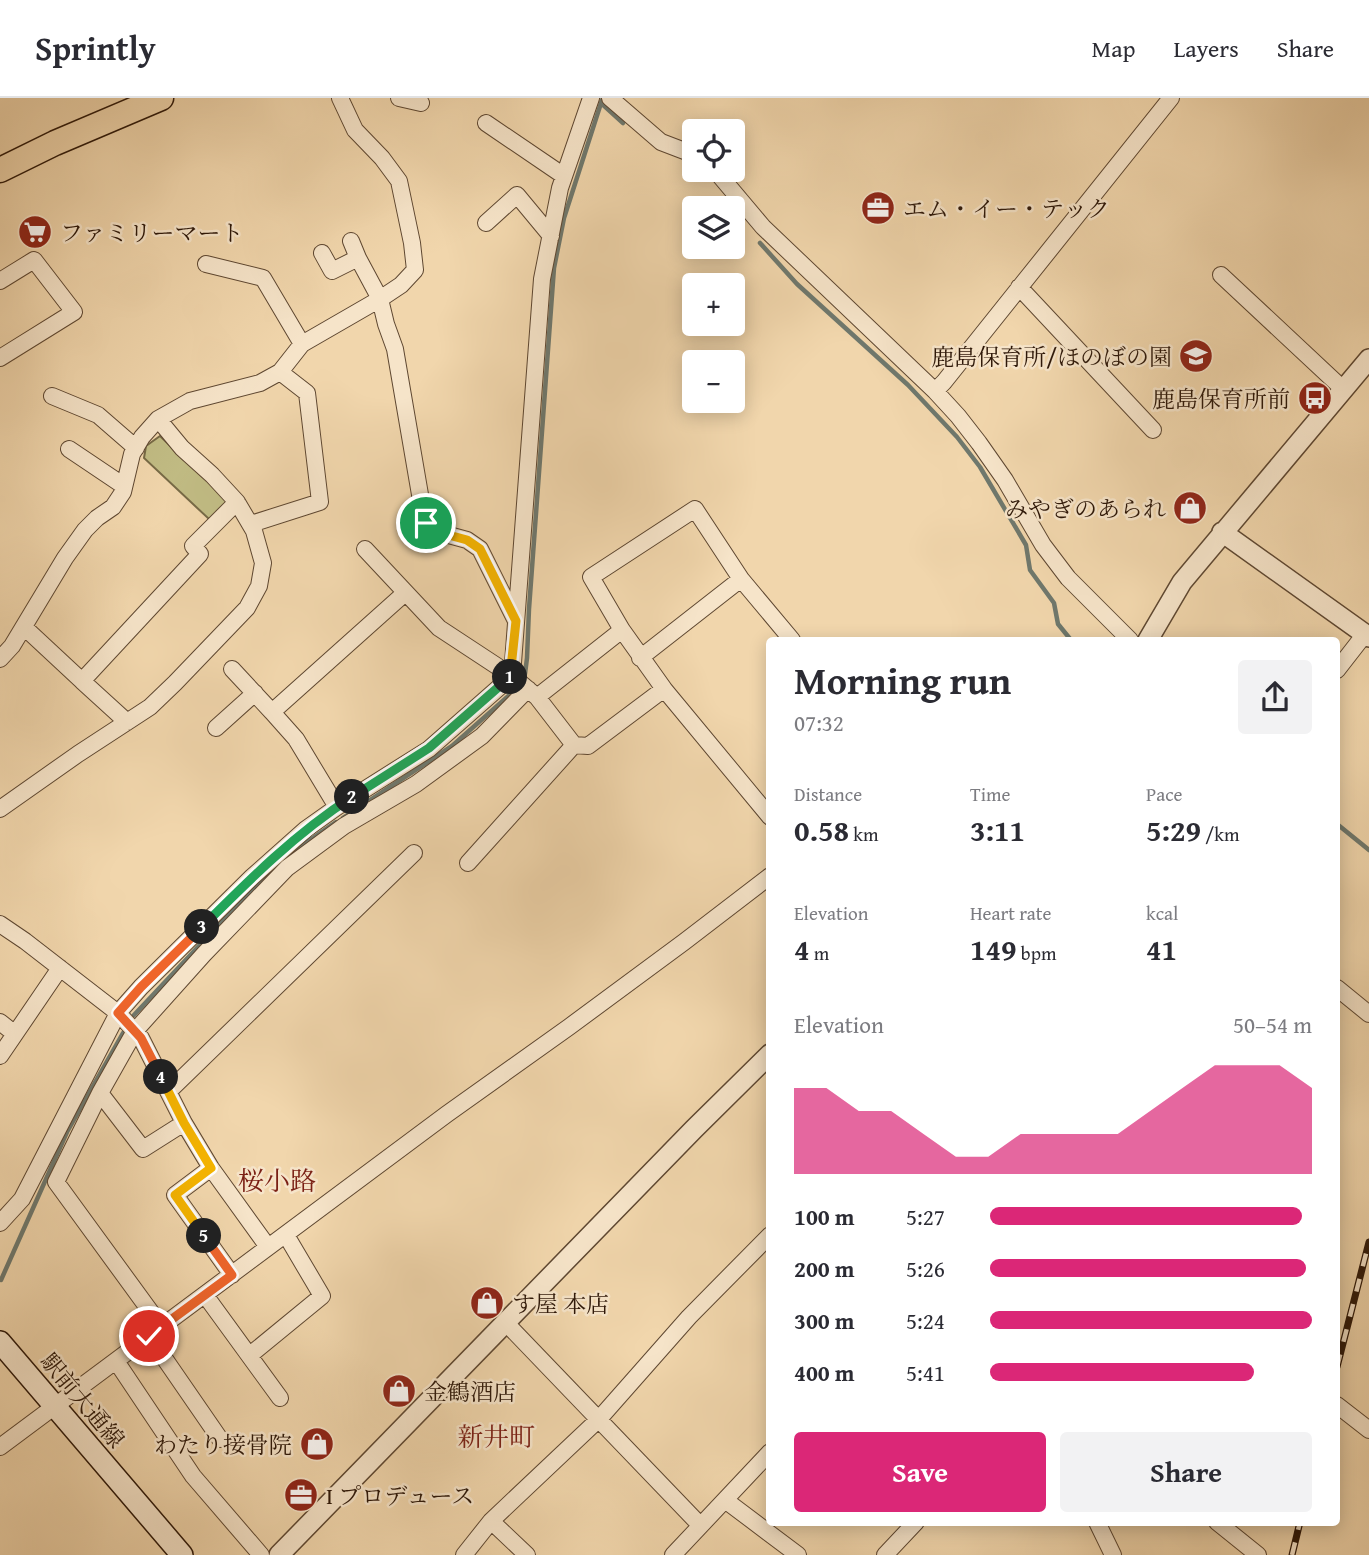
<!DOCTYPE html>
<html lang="en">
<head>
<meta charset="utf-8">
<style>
  body { margin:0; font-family:"Gentium Book Plus","Noto Serif JP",serif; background:#f2f2f3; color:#2b2b33; height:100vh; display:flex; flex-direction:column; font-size:26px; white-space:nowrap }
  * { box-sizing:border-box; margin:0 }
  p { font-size:23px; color:#7c7c81 }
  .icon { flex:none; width:38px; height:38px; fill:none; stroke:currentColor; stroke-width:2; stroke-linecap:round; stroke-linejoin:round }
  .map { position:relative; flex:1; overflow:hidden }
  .sheet { position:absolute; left:766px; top:539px; width:574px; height:889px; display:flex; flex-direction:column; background:#fff; border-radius:7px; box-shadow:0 4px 18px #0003 }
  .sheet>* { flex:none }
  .controls { position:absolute; left:682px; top:21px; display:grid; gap:14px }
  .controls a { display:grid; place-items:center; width:63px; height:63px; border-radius:7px; background:#fff; box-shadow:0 4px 18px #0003; font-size:35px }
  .pin { position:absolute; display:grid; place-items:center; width:60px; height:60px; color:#fff; margin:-30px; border:4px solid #fff; border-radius:50%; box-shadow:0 2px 7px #0007 }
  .km { position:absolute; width:35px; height:35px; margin:-18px; border-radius:50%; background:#222; color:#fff; font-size:19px; line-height:35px; text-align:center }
  .round { display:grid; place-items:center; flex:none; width:74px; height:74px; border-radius:7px; background:#f2f2f3 }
  .head { display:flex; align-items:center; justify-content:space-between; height:119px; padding:0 28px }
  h1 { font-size:38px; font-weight:800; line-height:52px }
  .figures { display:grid; grid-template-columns:repeat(3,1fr); gap:10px; height:119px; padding:7px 28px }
  .figures div { display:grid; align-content:center }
  .figures b { font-size:30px; font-weight:800 }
  .figures small { font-size:19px; font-weight:400 }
  .figures p { font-size:19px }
  .chart { height:196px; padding:14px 28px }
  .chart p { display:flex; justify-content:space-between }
  .chart svg { width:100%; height:126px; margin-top:7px; fill:#db2777; opacity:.7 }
  .action { display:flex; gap:14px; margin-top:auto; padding:14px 28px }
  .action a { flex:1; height:80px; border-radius:7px; background:#db2777; color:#fff; font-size:28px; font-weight:800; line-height:80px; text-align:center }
  .action a+a { background:#f2f2f3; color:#2b2b33 }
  ul { padding:0 28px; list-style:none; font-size:23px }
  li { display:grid; grid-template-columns:112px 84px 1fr; align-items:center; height:52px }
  li i { height:18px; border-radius:9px; background:#db2777 }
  header { display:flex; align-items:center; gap:42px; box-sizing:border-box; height:98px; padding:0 35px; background:#fff; border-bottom:2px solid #e1e1e2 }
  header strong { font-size:33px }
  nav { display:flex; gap:38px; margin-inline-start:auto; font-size:24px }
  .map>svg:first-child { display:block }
</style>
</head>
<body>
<header>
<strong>Sprintly</strong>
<nav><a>Map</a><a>Layers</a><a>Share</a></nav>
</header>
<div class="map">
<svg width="1369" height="1457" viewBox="0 0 1369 1457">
  <rect width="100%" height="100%" fill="#f1d6ac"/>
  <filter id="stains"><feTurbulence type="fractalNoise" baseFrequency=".00286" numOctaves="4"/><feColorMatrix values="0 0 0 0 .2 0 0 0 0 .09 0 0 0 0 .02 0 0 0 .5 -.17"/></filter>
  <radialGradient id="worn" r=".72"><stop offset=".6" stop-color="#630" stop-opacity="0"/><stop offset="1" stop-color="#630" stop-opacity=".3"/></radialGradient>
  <!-- green -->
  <path fill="#c1bc84" stroke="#776a46" stroke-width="2" d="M 160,338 L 229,404 L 210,422 L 144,360 L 146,348 Z"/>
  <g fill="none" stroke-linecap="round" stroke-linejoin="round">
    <!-- stream -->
    <path stroke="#6f786d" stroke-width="4.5" d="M 601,5 L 623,25
      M 760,145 L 797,186 L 908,287 L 957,339 L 980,369 L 1026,447 L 1030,472 L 1054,505 L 1058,526 L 1071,542
      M 525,576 L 527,560 L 529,511 L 554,170 L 564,120 L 602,2
      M 343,720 L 452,648 L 514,593
      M 1337,726 L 1369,752
      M 134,917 L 257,786 L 301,748 L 336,724
      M 1,1182 L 67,1034 L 123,935"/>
    <!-- minor casing -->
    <g stroke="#5e4731" stroke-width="18">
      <path id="minor" d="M 399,0 L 421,5
        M 610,0 L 661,44 L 695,57
        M 486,25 L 564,78
        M 715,72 L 763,129 L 935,293 L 958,318 L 979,345 L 1005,382 L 1043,447 L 1068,480 L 1130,542
        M 486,125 L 517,97 L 551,138
        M 351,143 L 358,160 L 380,201 L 386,226 L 395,251 L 423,414 L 426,425 L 434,433 L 467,442 L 480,451 L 515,521
        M 322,155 L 332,173 L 358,160
        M 206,166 L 263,180 L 302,246
        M 1221,177 L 1343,291
        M 0,183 L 34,162 L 74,214 L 0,260
        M 1019,189 L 1153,332
        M 935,293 L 944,284 L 1171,0
        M 52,298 L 98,317 L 136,350
        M 69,351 L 124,388
        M 251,426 L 320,404 L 307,295 L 280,274
        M 365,451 L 439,530 L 512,578 L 537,599 L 574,647 L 588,648 L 664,591 L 770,719
        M 24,529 L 82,583 L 200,456 L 193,448 L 237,404
        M 622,532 L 664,591
        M 640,560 L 741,481
        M 0,561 L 12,548 L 65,460 L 85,432 L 97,420 L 113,409 L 123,394 L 132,356 L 142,339 L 158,321 L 190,303 L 260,285 L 280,274 L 302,246 L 380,201 L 401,187 L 415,172 L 412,145 L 399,83 L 382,60 L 355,32 L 340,0
        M 232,571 L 272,614
        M 1337,572 L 1365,536
        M 82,583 L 127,624
        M 537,599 L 622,532 L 591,479 L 695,411 L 741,481 L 792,542
        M 216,630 L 255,595
        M 337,709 L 296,641 L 272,614 L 405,495
        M 0,711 L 78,656 L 150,609 L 175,585 L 247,510 L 259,488 L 263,465 L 254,433 L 237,404 L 212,377 L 182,350 L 158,321
        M 468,765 L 574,647
        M 0,826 L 25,843 L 118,915 L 141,940 L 184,1025 L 211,1070 L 268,1149
        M 1337,890 L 1369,916
        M 0,924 L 15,936
        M 0,958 L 60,870
        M 169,993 L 414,755
        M 100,995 L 143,1051 L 184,1025
        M 211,1070 L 175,1097 L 232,1177
        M 0,1125 L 22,1101 L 118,915 L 141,889 L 252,779 L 306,731 L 337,709 L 429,651 L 512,578 L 542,181 L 560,90 L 591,0
        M 205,1197 L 280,1300
        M 505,1224 L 700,1427
        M 161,1228 L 56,1084 L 100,995 L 135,933 L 204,856 L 287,770 L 344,728 L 416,686 L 482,638 L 528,591
        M 149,1238 L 220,1341
        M 250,1257 L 322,1198 L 286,1137
        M 116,1263 L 193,1378 L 261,1457
        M 1337,1307 L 1369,1332
        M 0,1349 L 447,1016 L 569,929 L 684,844 L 770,778
        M 725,1402 L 798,1457
        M 491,1423 L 527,1457
        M 1097,1424 L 1113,1457
        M 1217,1424 L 1258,1457
        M 464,1457 L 491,1423 L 599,1321 L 689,1219 L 770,1137
        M 673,1457 L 770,1354
        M 885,1457 L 916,1424"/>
    </g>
    <!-- tertiary casing -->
    <g stroke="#5e4731" stroke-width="22">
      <path id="tertiary" d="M 1222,434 L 1369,539
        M 1148,542 L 1182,484 L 1369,261
        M 279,1457 L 694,1031 L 770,956"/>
    </g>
    <!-- secondary casing -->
    <g stroke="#2d1708" stroke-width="24">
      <path id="secondary" d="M 0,1244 L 182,1457"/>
    </g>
    <!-- trunk casing -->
    <g stroke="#2d1708" stroke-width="27">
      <path id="trunk" d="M 0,72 L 55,45 L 161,0"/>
    </g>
    <!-- minor -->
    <use href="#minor" stroke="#f6e4c9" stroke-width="16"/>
    <!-- tertiary -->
    <use href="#tertiary" stroke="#f6e4c9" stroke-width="19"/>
    <!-- secondary -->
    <use href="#secondary" stroke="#f6e4c9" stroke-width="21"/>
    <!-- trunk -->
    <use href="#trunk" stroke="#f1d6ac" stroke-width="24"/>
    <!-- rail casing -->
    <g stroke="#2d1708" stroke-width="7">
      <path id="rail" d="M 1337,1269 L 1369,1144
        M 1292,1457 L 1300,1424"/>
    </g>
    <!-- rail -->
    <use href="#rail" stroke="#f6e4c9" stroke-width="4.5" stroke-dasharray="13" stroke-linecap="butt"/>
  </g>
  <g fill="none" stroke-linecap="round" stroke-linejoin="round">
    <!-- split-1 casing -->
    <g stroke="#fff" stroke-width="14">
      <path id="split-1" d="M 426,425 L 434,433 L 467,442 L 480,451 L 516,523 L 510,579"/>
    </g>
    <!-- split-2 casing -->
    <g stroke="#fff" stroke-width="14">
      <path id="split-2" d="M 352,699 L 429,650 L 510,579"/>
    </g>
    <!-- split-3 casing -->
    <g stroke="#fff" stroke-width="14">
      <path id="split-3" d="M 202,829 C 249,782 296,735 352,699"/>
    </g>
    <!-- split-4 casing -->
    <g stroke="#fff" stroke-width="14">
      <path id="split-4" d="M 161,979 L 141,940 L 118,915 L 141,889 L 202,829"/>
    </g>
    <!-- split-5 casing -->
    <g stroke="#fff" stroke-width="14">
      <path id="split-5" d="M 161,979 L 184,1025 L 211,1070 L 175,1097 L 204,1138"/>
    </g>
    <!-- split-6 casing -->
    <g stroke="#fff" stroke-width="14">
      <path id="split-6" d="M 149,1238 L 232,1177 L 204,1138"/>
    </g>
    <!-- split-1 -->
    <use href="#split-1" stroke="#f5b400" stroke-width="9"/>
    <!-- split-2 -->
    <use href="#split-2" stroke="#22a559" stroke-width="9"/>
    <!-- split-3 -->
    <use href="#split-3" stroke="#22a559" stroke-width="9"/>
    <!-- split-4 -->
    <use href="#split-4" stroke="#f0652b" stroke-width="9"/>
    <!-- split-5 -->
    <use href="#split-5" stroke="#f5b400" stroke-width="9"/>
    <!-- split-6 -->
    <use href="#split-6" stroke="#f0652b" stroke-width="9"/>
  </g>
  <!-- icons -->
  <defs>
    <g id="office-disc" transform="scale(1.75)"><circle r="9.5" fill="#8f2418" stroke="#f6e4c9"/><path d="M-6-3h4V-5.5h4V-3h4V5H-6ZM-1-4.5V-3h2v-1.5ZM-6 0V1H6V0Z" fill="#fff"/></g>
    <g id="supermarket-disc" transform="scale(1.75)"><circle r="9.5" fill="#8f2418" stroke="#f6e4c9"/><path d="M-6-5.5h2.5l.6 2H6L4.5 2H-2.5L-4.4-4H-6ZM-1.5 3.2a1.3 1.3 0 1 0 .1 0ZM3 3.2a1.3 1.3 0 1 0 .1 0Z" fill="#fff"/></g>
    <g id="school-disc" transform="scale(1.75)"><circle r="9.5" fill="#8f2418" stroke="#f6e4c9"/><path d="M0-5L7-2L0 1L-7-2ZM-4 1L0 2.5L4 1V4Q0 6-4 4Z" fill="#fff"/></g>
    <g id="bus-disc" transform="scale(1.75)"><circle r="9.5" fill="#8f2418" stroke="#f6e4c9"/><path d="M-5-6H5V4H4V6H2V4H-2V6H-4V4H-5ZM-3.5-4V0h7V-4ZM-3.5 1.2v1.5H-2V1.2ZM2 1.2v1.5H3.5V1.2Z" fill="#fff"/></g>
    <g id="shop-disc" transform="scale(1.75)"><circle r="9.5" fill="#8f2418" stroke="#f6e4c9"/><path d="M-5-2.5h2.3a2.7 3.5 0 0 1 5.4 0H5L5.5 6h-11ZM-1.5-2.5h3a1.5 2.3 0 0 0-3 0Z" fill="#fff"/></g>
  </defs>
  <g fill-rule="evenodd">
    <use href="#office-disc" x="878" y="110"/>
    <use href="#supermarket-disc" x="35" y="134"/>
    <use href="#school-disc" x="1196" y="258"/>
    <use href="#bus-disc" x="1315" y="300"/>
    <use href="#shop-disc" x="1190" y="410"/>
    <use href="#shop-disc" x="487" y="1205"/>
    <use href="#shop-disc" x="399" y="1293"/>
    <use href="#shop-disc" x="317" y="1346"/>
    <use href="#office-disc" x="301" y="1397"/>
  </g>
  <g text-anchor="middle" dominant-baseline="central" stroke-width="5" stroke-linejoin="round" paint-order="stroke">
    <!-- poi labels -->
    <g font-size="23" fill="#2d1708" stroke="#f6e4c9" text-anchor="start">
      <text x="903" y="110">エム・イー・テック</text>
      <text x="60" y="134">ファミリーマート</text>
      <text x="1172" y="258" text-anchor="end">鹿島保育所/ほのぼの園</text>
      <text x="1290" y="300" text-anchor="end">鹿島保育所前</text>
      <text x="1166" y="410" text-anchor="end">みやぎのあられ</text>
      <text x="512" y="1205">す屋 本店</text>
      <text x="424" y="1293">金鶴酒店</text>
      <text x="292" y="1346" text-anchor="end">わたり接骨院</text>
      <text x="326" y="1397">I プロデュース</text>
    </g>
    <!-- street labels -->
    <g font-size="23" fill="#2d1708" stroke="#f6e4c9">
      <text transform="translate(83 1302) rotate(50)">駅前大通線</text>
    </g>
    <!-- quarter labels -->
    <g font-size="26" fill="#7a1f14" stroke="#f6e4c9">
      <text x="277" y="1082">桜小路</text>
      <text x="496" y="1338">新井町</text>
    </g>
  </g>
  <rect width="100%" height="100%" filter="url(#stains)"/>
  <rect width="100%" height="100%" fill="url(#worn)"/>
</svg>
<div class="controls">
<a><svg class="icon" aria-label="locate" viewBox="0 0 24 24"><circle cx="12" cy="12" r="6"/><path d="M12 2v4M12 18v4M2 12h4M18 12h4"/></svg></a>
<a><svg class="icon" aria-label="layers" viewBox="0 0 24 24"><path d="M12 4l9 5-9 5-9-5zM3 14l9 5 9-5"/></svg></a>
<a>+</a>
<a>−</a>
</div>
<div class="pin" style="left:426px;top:425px;background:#1e9e55"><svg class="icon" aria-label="arrive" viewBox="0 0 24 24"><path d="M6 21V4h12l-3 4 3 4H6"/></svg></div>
<div class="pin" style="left:149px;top:1238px;background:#d93025"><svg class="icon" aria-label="check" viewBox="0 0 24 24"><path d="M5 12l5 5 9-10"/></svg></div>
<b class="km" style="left:510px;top:579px">1</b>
<b class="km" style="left:352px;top:699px">2</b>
<b class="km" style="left:202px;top:829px">3</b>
<b class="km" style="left:161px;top:979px">4</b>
<b class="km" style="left:204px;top:1138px">5</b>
<section class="sheet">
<div class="head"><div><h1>Morning run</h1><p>07:32</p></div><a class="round"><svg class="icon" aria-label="share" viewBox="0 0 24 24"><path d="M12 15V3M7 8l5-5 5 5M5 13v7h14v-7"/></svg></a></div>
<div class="figures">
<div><p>Distance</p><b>0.58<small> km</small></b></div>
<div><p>Time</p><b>3:11</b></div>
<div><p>Pace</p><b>5:29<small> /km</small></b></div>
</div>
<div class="figures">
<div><p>Elevation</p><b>4<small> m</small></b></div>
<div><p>Heart rate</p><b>149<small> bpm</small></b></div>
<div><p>kcal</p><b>41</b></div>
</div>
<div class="chart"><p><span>Elevation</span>50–54 m</p>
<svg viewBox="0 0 160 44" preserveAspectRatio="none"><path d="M0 44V14L10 14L20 22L30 22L40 30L50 38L60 38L70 30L80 30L90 30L100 30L110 22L120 14L130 6L140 6L150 6L160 14V44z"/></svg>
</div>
<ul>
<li><b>100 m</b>5:27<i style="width:97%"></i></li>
<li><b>200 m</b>5:26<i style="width:98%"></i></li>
<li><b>300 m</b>5:24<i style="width:100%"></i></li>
<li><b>400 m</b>5:41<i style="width:82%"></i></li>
</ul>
<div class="action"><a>Save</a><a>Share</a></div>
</section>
</div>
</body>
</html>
